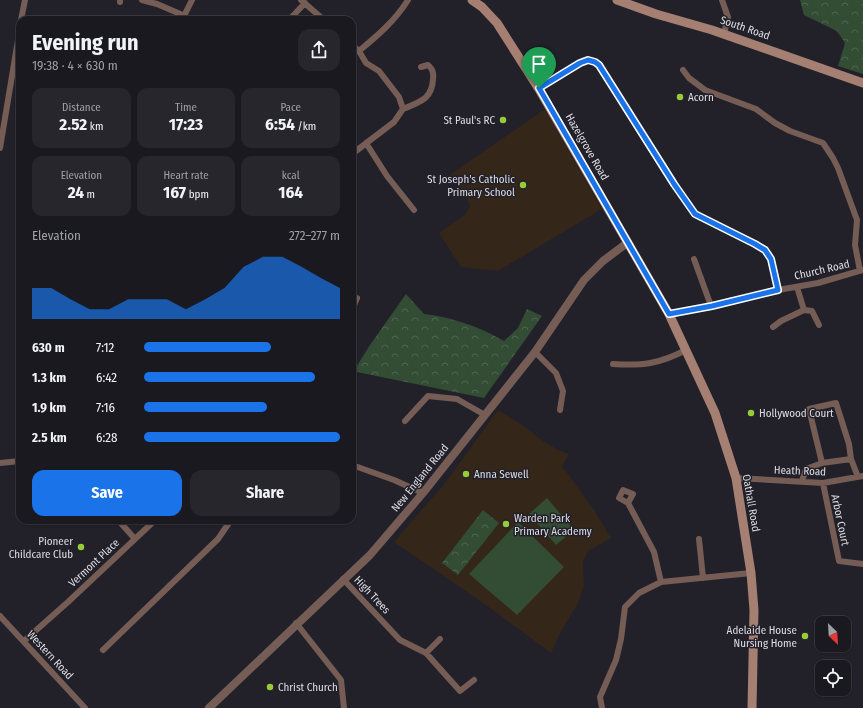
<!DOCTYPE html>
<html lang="en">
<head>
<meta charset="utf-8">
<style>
  body { margin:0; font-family:"Fira Sans Condensed",sans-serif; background:#27262d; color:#f1f3f6; height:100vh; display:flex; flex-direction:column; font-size:15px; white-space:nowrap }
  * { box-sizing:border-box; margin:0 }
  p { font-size:13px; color:#9fa0a5 }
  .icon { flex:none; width:22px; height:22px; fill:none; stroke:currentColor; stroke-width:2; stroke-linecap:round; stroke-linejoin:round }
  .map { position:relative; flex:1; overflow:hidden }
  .panel { position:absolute; left:16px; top:16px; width:340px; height:508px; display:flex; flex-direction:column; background:#1a1920; border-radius:12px; box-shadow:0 1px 3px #0004,0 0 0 1px #38383e }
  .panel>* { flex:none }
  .needle { width:26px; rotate:155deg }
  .tools { position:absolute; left:815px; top:616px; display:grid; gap:8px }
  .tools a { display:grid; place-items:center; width:36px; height:36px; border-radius:8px; background:#1a1920; box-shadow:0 1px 3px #0004,0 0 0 1px #38383e; font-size:20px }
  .pin { position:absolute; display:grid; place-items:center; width:34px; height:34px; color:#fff; margin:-41px -17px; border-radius:50% 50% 50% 0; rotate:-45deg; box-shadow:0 0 4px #0007 }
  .pin .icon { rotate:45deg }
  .round { display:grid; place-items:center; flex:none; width:42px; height:42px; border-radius:12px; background:#27262d }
  .overview { display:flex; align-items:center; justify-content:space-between; height:68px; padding:0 16px }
  h1 { font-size:22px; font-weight:700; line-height:30px }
  .metrics { display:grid; grid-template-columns:repeat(3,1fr); gap:6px; height:68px; padding:4px 16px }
  .metrics div { display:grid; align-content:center; border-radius:10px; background:#27262d; text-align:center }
  .metrics b { font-size:17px; font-weight:700 }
  .metrics small { font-size:11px; font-weight:400 }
  .metrics p { font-size:11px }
  .chart { height:112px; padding:8px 16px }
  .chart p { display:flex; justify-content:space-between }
  .chart svg { width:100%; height:72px; margin-top:4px; fill:#1a73e8; opacity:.7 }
  .button { display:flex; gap:8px; margin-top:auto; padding:8px 16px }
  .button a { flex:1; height:46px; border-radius:12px; background:#1a73e8; color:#fff; font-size:16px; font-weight:700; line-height:46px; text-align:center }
  .button a+a { background:#27262d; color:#f1f3f6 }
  ul { padding:0 16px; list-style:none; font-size:13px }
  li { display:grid; grid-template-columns:64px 48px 1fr; align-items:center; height:30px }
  li i { height:10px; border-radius:5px; background:#1a73e8 }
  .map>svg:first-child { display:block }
</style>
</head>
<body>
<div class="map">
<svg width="863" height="708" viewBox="0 0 863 708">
  <defs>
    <pattern id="park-crowns" width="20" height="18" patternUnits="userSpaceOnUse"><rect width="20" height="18" fill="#334c34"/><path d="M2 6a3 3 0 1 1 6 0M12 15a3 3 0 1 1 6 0" fill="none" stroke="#506551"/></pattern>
  </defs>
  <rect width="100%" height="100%" fill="#22212a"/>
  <!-- education -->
  <path fill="#342619" d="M 545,109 L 602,209 L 498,271 L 461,267 L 439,233 L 465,215 L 470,206 L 466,196 L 450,175 Z
    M 498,410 L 524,426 L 540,439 L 558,450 L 569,454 L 562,466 L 594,510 L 611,538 L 588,551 L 583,562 L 584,586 L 578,603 L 559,635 L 551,653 L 479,600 L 394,542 L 446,482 Z"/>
  <!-- park -->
  <path fill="url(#park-crowns)" d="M 800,0 L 863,0 L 863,74 L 838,66 L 845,43 L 837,31 L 804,15 Z
    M 406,294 L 424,314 C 452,317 480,327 504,341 L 518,328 L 527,309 L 542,316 L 484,398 L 357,372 L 355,369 L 370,345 Z
    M 483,510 L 499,523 L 458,575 L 442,563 Z"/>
  <!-- pitch -->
  <path fill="#334c34" d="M 547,498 L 574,530 L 556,545 L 529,514 Z
    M 518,522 L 564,567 L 517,615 L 469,574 Z"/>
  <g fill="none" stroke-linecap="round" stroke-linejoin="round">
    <!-- minor -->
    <path stroke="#755d55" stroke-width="6" d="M 142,0 L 157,4 L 185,16
      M 301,0 L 324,20
      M 722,0 L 728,17 L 724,34
      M 120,2 L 120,0
      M 21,20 L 25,0
      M 182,20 L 192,0
      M 289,20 L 305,3
      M 352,45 L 359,51 L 366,63 L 379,71 L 399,97 L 403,109
      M 359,51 C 377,36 395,21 408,0
      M 683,70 L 689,78 L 705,90 L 756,109 L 775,123 L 790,131 L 823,143 L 833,158 L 838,168 L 857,220 L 855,245 L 860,271
      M 539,89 C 549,82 577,61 588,60 C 593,60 596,62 599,65 L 674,184 L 695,214 L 755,243 L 765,250 L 771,259 L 778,290
      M 403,109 C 419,102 432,100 433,79 C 434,73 433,69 428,65 L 421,67
      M 366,143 L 387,176 L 414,210
      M 0,148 L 20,28
      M 352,154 L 394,122 L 403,109
      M 694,259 L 711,306
      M 352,310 L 357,298
      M 804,310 L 812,311 L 819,325
      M 669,314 L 711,306 L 778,290 L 818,283 L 863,270
      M 773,327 L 781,321 L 804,310 L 797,287
      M 535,352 L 556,373 L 563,391 L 560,410
      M 613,364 C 642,366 659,364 686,350
      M 405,421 L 428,396 L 457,399 L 485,415
      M 0,463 L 20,461
      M 822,463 L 809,409 L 836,403 L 849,444 L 851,459
      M 352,465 L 394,480 L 423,493
      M 736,478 L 823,483 L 863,476
      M 802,481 L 806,469 L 822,463 L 851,459 L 858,477
      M 823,483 L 839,561 L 863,564
      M 623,490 L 633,494 L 628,503 L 619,498 Z
      M 628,503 L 654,552 L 661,582
      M 118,520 L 135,539
      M 699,539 L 703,578
      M 343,579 L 400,640 L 426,653 L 460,691 L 474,680
      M 0,616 L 85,708
      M 296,623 L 341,680 L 344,708
      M 24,641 L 68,602 L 152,523
      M 103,650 L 218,539 L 231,520
      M 426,653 L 440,639
      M 602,708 L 600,697 L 616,660 L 621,639 L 625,607 L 639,593 L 661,582 L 751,573"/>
    <!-- tertiary -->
    <path stroke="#755d55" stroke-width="8" d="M 209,708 L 370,555 L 423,493 L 535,352 L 584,280 L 603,261 L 627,243"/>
    <!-- secondary -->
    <path stroke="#a57f71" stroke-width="9" d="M 472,0 L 482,7 L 497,23 L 539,89 L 669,314 L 715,413 L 736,478 L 751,573 L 754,610 L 752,708
      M 617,0 L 656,14 L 712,30 L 863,83"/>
  </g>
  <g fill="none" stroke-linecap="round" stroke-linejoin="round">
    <!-- route casing -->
    <g stroke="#fff" stroke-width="8">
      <path id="route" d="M 588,60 L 595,62 L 599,65 L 674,184 L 695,214 L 755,244 L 765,250 L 771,259 L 778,290 L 712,306 L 669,314 L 539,88 L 580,63 Z"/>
    </g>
    <!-- route -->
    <use href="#route" stroke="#1a73e8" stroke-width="5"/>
  </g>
  <!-- markers -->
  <g fill="#98cb37" stroke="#22212a" stroke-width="1.5">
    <circle cx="680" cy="97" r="4"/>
    <circle cx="503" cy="120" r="4"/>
    <circle cx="523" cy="185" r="4"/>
    <circle cx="751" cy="413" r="4"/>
    <circle cx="466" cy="474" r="4"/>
    <circle cx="506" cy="524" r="4"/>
    <circle cx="81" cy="547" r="4"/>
    <circle cx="805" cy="636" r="4"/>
    <circle cx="270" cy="687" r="4"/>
  </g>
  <g text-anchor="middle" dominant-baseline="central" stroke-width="3" stroke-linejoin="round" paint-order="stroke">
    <!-- street labels -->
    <g font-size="11" fill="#dddce2" stroke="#22212a">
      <text transform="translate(745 28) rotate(19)">South Road</text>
      <text transform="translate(587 147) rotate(60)">Hazelgrove Road</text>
      <text transform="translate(822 270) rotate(-13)">Church Road</text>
      <text transform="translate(800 471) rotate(2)">Heath Road</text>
      <text transform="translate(420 478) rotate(-51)">New England Road</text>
      <text transform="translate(751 503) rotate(80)">Oathall Road</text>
      <text transform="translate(840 520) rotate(78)">Arbor Court</text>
      <text transform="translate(94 563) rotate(-43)">Vermont Place</text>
      <text transform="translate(372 595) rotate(47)">High Trees</text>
      <text transform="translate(50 655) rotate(47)">Western Road</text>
    </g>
    <!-- poi labels -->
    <g font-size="11" fill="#dddce2" stroke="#22212a" text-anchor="start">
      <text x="688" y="97">Acorn</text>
      <text x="495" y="120" text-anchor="end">St Paul's RC</text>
      <text x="515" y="179" text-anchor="end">St Joseph's Catholic<tspan x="515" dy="13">Primary School</tspan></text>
      <text x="759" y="413">Hollywood Court</text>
      <text x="474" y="474">Anna Sewell</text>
      <text x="514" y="518">Warden Park<tspan x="514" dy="13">Primary Academy</tspan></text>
      <text x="73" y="541" text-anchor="end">Pioneer<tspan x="73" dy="13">Childcare Club</tspan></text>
      <text x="797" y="630" text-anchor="end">Adelaide House<tspan x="797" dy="13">Nursing Home</tspan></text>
      <text x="278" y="687">Christ Church</text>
    </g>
  </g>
</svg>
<div class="tools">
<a><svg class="needle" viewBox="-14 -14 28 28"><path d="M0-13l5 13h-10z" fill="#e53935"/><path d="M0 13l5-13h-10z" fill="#9fa0a5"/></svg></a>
<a><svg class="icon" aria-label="locate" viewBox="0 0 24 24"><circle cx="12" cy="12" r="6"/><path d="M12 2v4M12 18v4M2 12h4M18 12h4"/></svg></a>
</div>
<div class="pin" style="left:539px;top:88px;background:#1e9e55"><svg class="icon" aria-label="arrive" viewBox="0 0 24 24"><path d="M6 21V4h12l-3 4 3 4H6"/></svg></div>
<section class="panel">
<div class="overview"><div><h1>Evening run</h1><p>19:38 · 4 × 630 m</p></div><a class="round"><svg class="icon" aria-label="share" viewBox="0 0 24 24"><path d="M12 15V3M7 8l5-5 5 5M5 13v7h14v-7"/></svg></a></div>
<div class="metrics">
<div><p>Distance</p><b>2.52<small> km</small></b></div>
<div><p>Time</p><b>17:23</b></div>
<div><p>Pace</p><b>6:54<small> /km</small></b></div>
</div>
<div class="metrics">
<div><p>Elevation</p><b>24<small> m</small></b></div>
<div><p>Heart rate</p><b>167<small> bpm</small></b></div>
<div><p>kcal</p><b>164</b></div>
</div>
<div class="chart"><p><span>Elevation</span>272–277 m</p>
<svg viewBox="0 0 160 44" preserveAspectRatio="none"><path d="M0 44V25L10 25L20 32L30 38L40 38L50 32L60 32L70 32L80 38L90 32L100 25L110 12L120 6L130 6L140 12L150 19L160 25V44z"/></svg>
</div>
<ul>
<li><b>630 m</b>7:12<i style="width:65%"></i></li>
<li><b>1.3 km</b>6:42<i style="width:87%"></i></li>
<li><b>1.9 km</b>7:16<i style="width:63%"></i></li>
<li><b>2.5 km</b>6:28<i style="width:100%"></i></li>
</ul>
<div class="button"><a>Save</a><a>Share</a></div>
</section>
</div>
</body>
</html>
